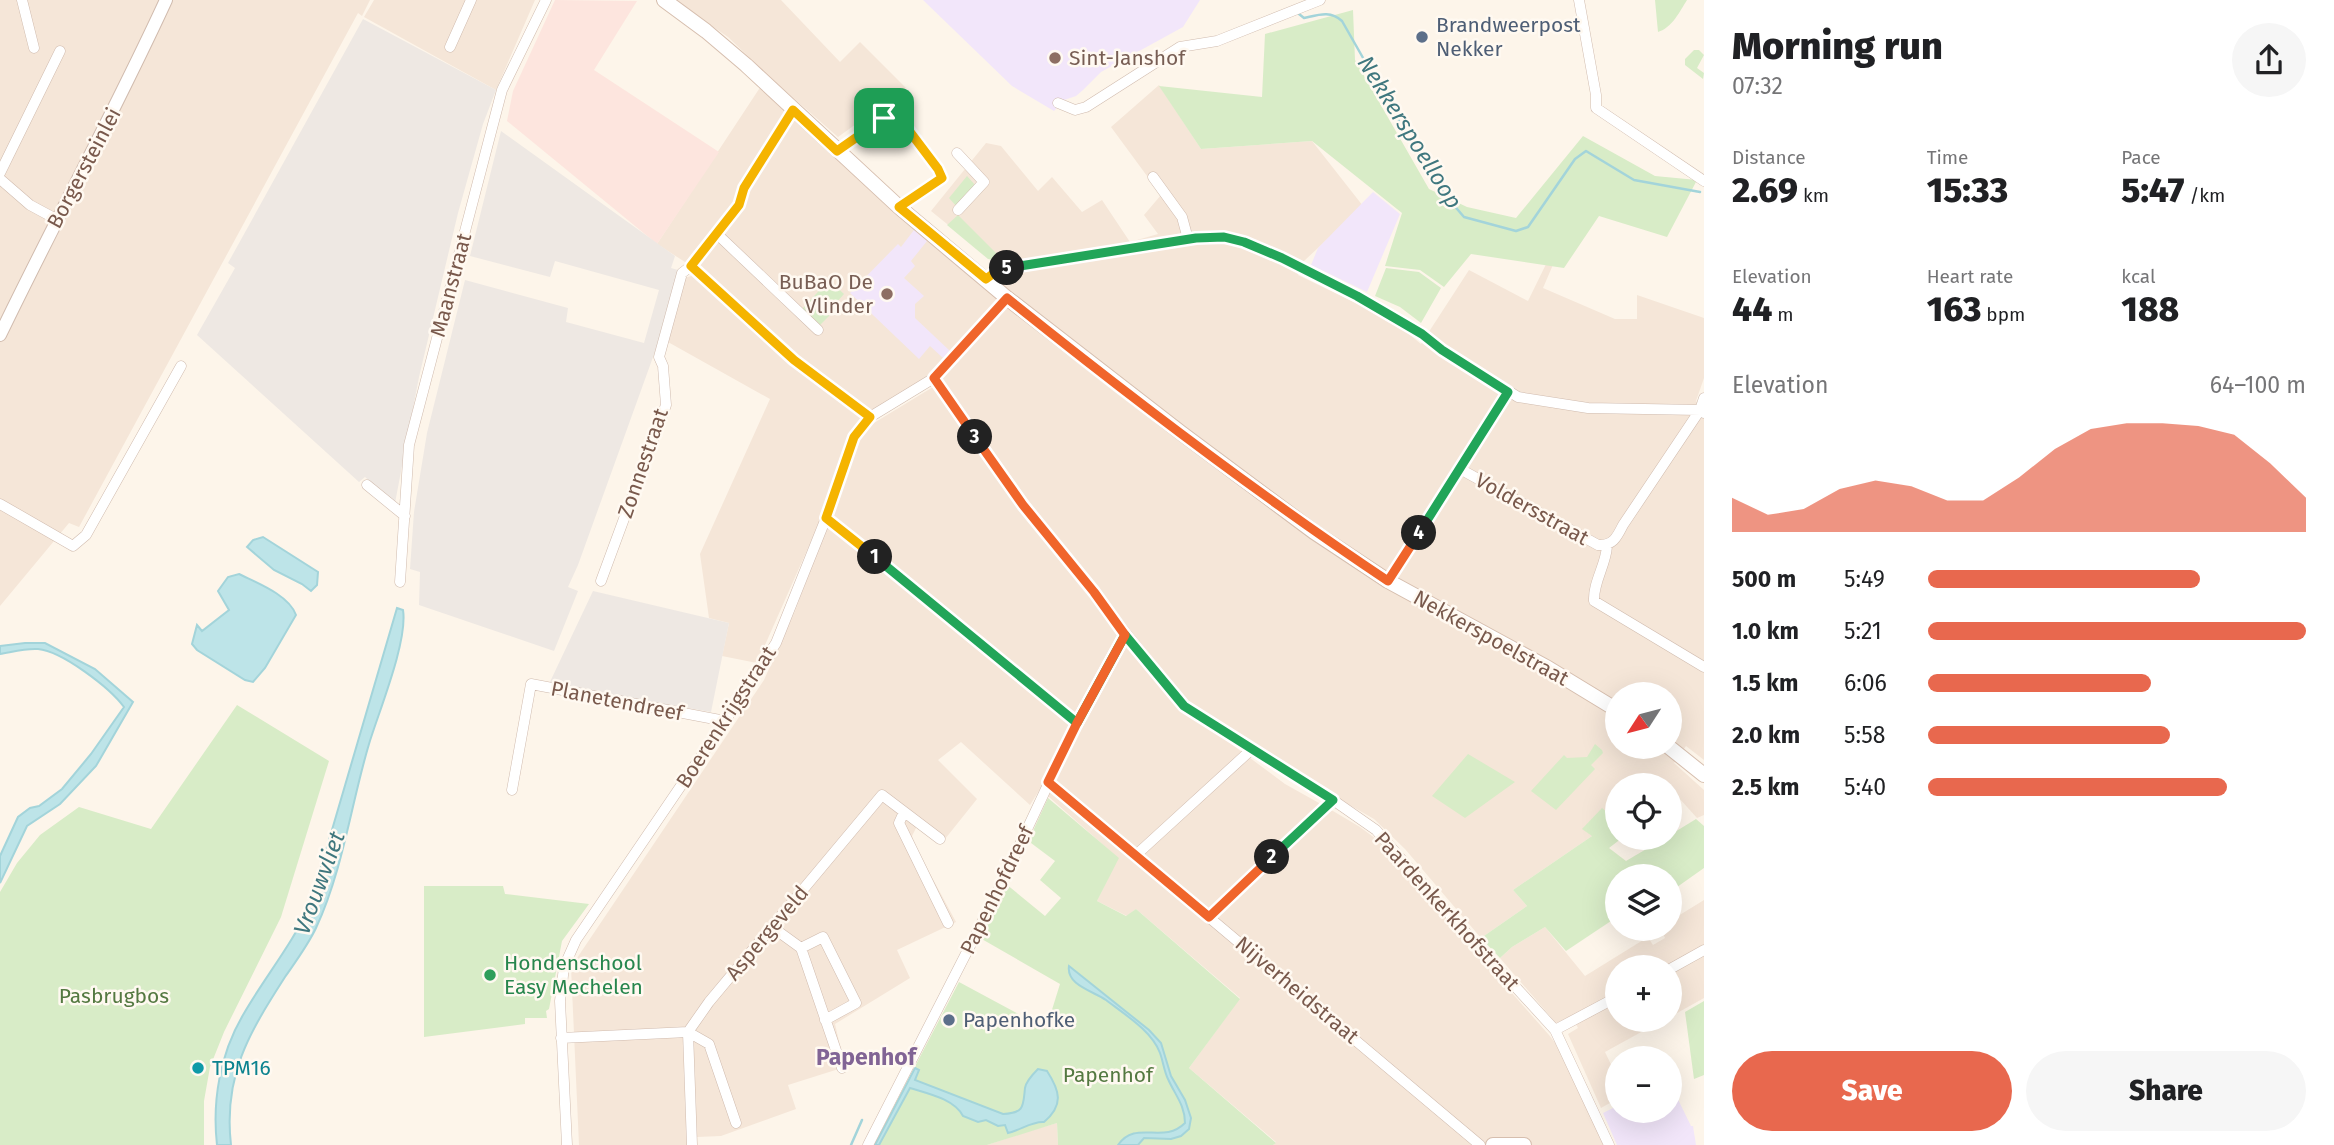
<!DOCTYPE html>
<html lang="en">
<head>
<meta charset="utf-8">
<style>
  body { margin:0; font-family:"Fira Sans",sans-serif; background:#f6f6f6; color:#202124; height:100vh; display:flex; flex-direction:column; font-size:26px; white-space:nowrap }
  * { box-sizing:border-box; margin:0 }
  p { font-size:23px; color:#757577 }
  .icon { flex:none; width:38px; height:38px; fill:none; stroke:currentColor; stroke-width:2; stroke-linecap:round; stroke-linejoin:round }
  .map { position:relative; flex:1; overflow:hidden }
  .panel { display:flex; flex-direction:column; background:#fff; width:630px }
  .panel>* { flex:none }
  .needle { width:46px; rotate:234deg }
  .tools { position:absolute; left:1605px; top:682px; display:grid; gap:14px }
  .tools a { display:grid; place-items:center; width:77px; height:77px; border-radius:50%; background:#fff; box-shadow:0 7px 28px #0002; font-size:35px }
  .pin { position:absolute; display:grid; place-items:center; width:60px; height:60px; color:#fff; margin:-30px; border-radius:14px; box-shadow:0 4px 10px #0006 }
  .km { position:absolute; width:35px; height:35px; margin:-18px; border-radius:50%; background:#222; color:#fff; font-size:19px; line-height:35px; text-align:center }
  .round { display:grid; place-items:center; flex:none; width:74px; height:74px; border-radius:37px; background:#f6f6f6 }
  .headline { display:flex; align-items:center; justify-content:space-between; height:119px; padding:0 28px }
  h1 { font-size:38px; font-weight:800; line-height:52px }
  .metrics { display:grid; grid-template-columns:repeat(3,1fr); gap:10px; height:119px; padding:7px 28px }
  .metrics div { display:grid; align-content:center }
  .metrics b { font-size:35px; font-weight:800 }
  .metrics small { font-size:19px; font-weight:400 }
  .metrics p { font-size:19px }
  .chart { height:196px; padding:14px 28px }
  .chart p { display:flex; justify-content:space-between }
  .chart svg { width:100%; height:126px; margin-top:7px; fill:#e8684e; opacity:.7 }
  .button { display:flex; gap:14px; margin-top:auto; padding:14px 28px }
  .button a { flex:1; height:80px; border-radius:42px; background:#e8684e; color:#fff; font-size:28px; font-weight:800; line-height:80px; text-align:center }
  .button a+a { background:#f6f6f6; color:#202124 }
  ul { padding:0 28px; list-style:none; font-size:23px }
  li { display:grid; grid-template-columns:112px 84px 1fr; align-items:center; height:52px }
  li i { height:18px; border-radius:9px; background:#e8684e }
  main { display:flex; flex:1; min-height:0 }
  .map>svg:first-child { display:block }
</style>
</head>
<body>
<main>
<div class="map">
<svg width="1704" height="1145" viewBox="0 0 1704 1145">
  <rect width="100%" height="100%" fill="#fdf5ea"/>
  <!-- residential -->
  <path fill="#f5e6d8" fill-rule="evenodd" d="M 0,0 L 370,0 L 362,16 L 358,13 L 79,527 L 69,523 L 0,606 Z
    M 374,0 L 535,0 L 496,90 L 364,17 Z
    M 674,0 L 781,0 L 840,62 L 860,42 L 906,88 L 838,137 L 774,81 L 728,37 Z
    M 1159,85 L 1201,149 L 1312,141 L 1363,206 L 1304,261 L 1298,275 L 1393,321 L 1421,344 L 1469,270 L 1528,301 L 1549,258 L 1555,260 L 1543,288 L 1615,319 L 1637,319 L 1637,295 L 1704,318 L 1704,378 L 1696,401 L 1704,410 L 1704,760 L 1686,746 L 1674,763 L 1704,790 L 1704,815 L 1697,818 L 1679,798 L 1670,804 L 1670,786 L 1617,786 L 1617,838 L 1608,848 L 1592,836 L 1513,890 L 1527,906 L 1481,938 L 1405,849 L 1374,819 L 1306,780 L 1184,702 L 1055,538 L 940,376 L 1006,305 L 994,281 L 1002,273 L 994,262 L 931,211 L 986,143 L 1001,146 L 1038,191 L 1052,177 L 1082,212 L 1102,200 L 1130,242 L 1158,234 L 1144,215 L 1161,195 L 1111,127 ZM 1617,695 L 1670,695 L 1670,747 L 1617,747 Z
    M 761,86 L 1001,299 L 936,371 L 857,423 L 837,466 L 820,521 L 757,663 L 722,656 L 729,623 L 709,618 L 700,554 L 770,399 L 668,342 L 685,278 L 691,276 L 685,262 L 657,244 Z
    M 933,387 L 1013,498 L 1203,723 L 1285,784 L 1319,803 L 1319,806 L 1333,811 L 1360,827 L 1376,839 L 1549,1035 L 1559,1048 L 1604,1145 L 1273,1145 L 1276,1142 L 1189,1068 L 1240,998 L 1136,909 L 1127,916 L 1097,901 L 1118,858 L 1040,789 L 1030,805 L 961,742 L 938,760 L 977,799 L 941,844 L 917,826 L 912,836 L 914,844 L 956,922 L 897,950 L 910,978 L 835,1024 L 845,1067 L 788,1085 L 796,1109 L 721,1136 L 697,1137 L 697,1145 L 579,1145 L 571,967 L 764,680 L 795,611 L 864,429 Z
    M 1704,900 L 1704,998 L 1670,1017 L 1670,968 L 1617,968 L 1617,1020 L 1663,1020 L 1605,1052 L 1617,1077 L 1617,1099 L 1601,1108 L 1568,1034 L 1578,1028 L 1572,1016 L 1556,1023 L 1500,958 L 1512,947 L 1545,927 L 1585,976 L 1648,937 L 1653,945 L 1665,938 L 1661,929 L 1670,929 L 1670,921 Z
    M 1057,1123 L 1058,1145 L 987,1145 L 1026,1132 Z"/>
  <!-- commercial -->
  <path fill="#fde5de" d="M 555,0 L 637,1 L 594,70 L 719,152 L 657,244 L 507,121 L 513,91 Z"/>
  <!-- industrial -->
  <path fill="#eee8e3" d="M 363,19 L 496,90 L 483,124 L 458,213 L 419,377 L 395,503 L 365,477 L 359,482 L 197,335 L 235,268 L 228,263 Z
    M 501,131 L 675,256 L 671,268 L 678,270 L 657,346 L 578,565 L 568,587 L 578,591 L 554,651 L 419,605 L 420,572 L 410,569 L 414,512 L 427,433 L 465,280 L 568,308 L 566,322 L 644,343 L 659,290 L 555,261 L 550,277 L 470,256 Z
    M 593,591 L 729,623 L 711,712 L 549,684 Z"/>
  <!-- education -->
  <path fill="#f2e6fa" d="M 923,0 L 1200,0 L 1183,27 L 1101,72 L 1083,90 L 1076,96 L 1064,100 L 1054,111 L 1012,86 Z
    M 1373,192 L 1400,214 L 1367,292 L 1311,265 L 1318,248 Z
    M 914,230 L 927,241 L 911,261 L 915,266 L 904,278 L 924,296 L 915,304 L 915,318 L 950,351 L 943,358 L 930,346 L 919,359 L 850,293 L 898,244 L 901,247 Z
    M 1670,1083 L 1691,1126 L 1693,1126 L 1696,1145 L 1617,1145 L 1603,1113 L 1617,1106 L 1617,1111 L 1670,1111 Z"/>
  <!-- green -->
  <path fill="#d8ecc7" d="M 1655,0 L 1687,0 C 1680,11 1672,28 1658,32 Z
    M 1353,10 L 1355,60 L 1429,189 L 1467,207 L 1516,218 L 1583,136 L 1655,176 L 1697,180 L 1667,237 L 1599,216 L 1564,268 L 1471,254 L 1444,287 L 1420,270 L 1385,266 L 1402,213 L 1312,141 L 1201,149 L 1159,86 L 1262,97 L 1265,34 Z
    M 1694,50 L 1699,50 L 1704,55 L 1697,68 L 1704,73 L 1703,79 L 1685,65 L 1685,59 Z
    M 967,176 L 976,186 L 957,207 L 949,198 Z
    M 958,215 L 998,255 L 993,260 L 988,259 L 947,225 Z
    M 1386,268 L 1419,272 L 1441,288 L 1421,323 L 1400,307 L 1375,296 Z
    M 829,280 L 844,294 L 828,312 L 830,315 L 820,325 L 802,309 Z
    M 237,705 L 329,761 L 281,917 L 224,1032 L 210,1067 L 204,1101 L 204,1145 L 0,1145 L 0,892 L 17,863 L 40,835 L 79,807 L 151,829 Z
    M 1595,744 L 1602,750 L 1603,753 L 1591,765 L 1595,769 L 1556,810 L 1531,791 L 1564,755 L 1567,758 L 1587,757 Z
    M 1468,754 L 1515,782 L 1465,818 L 1432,796 Z
    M 1048,798 L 1119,858 L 1097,901 L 1126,916 L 1136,909 L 1240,999 L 1189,1068 L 1276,1143 L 1273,1145 L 1058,1145 L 1057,1123 L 987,1145 L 874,1145 L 959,982 L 1046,1029 L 1060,984 L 980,938 L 1006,884 L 1045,916 L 1061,898 L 1040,880 L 1055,861 L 1031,843 L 1027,844 Z
    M 1617,807 L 1617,838 L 1622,838 L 1609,848 L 1626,861 L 1665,838 L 1670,838 L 1670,835 L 1696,819 L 1704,826 L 1704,868 L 1670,892 L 1670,877 L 1617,877 L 1617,917 L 1566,951 L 1545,927 L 1512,947 L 1500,958 L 1481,938 L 1527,906 L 1513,890 L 1592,836 L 1582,829 L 1602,808 L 1609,814 Z
    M 424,886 L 503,886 L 505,894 L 589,904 L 562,941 L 549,1009 L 546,1011 L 547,1018 L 525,1018 L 525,1024 L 424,1037 Z
    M 1704,1001 L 1704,1075 L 1694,1079 L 1685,1012 Z"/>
  <!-- water -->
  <path fill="#bde4e8" stroke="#a3d4da" stroke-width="2" d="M 263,537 L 318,572 L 317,585 L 311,591 L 302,584 L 274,570 L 247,547 L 253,540 Z
    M 239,574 C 257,583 289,595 296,615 L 265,668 L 253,682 L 245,680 L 197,650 L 192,644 L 197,625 L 202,631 L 229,610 L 218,591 L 228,577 Z
    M 397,608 L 403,610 C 408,641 379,711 369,744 C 351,804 343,870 316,928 C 308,945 296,961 285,977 C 249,1033 223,1076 231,1145 L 217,1145 C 212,1101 220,1054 243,1015 C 264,978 292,945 310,905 Z
    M 25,643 L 45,643 L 95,669 L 133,702 L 96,766 L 60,804 L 27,826 L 0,883 L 0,856 L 18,817 L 30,808 L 39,806 L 62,789 L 91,754 L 124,707 C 110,688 62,651 38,649 C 26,648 12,652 0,654 L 0,646 Z
    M 1069,966 L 1149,1030 L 1161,1043 L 1171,1076 L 1185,1100 L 1191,1118 L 1189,1129 L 1181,1136 L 1171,1139 L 1144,1138 L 1138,1145 L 1118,1145 C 1136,1119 1163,1145 1185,1123 C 1185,1105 1175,1095 1168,1079 C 1164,1071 1163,1061 1160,1053 C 1152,1031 1124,1014 1106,1000 C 1093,991 1066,985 1069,966 Z
    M 915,1068 L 919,1070 L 915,1080 L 1003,1114 C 1025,1113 1023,1106 1025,1088 C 1026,1081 1033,1074 1038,1069 L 1047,1071 C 1060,1091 1064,1105 1044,1122 C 1032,1121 1021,1130 1008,1133 L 1005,1125 L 998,1126 L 986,1120 L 978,1122 L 963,1116 C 954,1099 929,1094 910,1088 L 879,1145 L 875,1145 Z"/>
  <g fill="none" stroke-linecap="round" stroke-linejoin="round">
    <!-- stream -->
    <path stroke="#a3d4da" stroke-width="2.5" d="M 1299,14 L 1304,18 C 1318,15 1330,10 1342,21 L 1419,156 L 1445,195 L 1464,217 L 1516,231 L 1528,227 L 1575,159 L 1586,151 L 1634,180 L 1700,192
      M 851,1145 L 862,1120"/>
    <!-- minor casing -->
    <g stroke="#d0bbae" stroke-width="11">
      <path id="minor" d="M 22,0 L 34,48
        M 1579,0 L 1596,95 L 1596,108 L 1704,181
        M 450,47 L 471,0
        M 1058,103 L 1075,110 L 1086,107 L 1180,47 L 1217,41 L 1320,0
        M 837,151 C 848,143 873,122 884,118 C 903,112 928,155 938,169 L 942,178 L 899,207
        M 957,153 L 984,182 L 958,210
        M 0,173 L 60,51
        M 1153,177 L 1182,217 L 1188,239
        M 0,179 L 30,205 L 56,219
        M 716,233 L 818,330
        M 691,266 L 794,360 L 870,417
        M 986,279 L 998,270 L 1196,238 L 1224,237 L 1244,242 L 1282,258 L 1358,296 L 1422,334 L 1442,350 L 1518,397 L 1588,408 L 1700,410 L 1704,413
        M 934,378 L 1023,505 L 1184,706 L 1333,800 L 1376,830 L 1457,923 L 1555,1030 L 1609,1145
        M 1460,469 L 1598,545 C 1613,546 1617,537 1623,525 L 1700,410 L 1704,398
        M 367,485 L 405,516
        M 0,504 L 73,546 L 86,535 L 181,366
        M 826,518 L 1077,723
        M 1607,546 C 1606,565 1593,582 1594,601 L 1704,667
        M 601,581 L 666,405 L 663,366 L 659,357 L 682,273 L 691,266 L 739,205 L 745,188 L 793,110
        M 1388,581 L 1508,392
        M 400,582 L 409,445 L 502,90 L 546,0
        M 1048,782 L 1480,1145
        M 512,790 L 531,684 L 725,721
        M 904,812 L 899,823 L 948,923
        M 1136,855 L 1252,749
        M 1209,917 L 1333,800
        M 772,927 L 801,948 L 842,1068
        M 801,948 L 823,937 L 856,1003 L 825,1020
        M 1670,969 L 1704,950
        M 1555,1030 L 1617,997
        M 688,1032 L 692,1145
        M 688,1032 L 709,1044 L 736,1123
        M 561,1038 L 688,1032 L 709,1002 L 882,795 L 940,839
        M 567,1145 L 560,1001 L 564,967 L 576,940 L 725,721 L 776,643 L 826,518 L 854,437 L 870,417 L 934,378 L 1007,298
        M 868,1145 L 997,893 L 1077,723 L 1125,635"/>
    </g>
    <!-- tertiary casing -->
    <g stroke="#d0bbae" stroke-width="14">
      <path id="tertiary" d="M 0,335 C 54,223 114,113 166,0"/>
    </g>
    <!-- secondary casing -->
    <g stroke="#d6beae" stroke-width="16">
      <path id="secondary" d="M 664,0 L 706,31 L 746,65 L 899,207 L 1007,298 L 1180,432 L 1314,532 L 1388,581 L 1548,668 L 1617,710
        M 1669,747 L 1704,775
        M 1493,1145 L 1524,1145"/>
    </g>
    <!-- minor -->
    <use href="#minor" stroke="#fff" stroke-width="10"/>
    <!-- tertiary -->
    <use href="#tertiary" stroke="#fff" stroke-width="12"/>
    <!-- secondary -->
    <use href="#secondary" stroke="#fff" stroke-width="14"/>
  </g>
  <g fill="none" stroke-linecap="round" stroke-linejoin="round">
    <!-- split-1 casing -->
    <g stroke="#fff" stroke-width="14">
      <path id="split-1" d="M 875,557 L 826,518 L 854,437 L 870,417 L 794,360 L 691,266 L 739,205 L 744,188 L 793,110 L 837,151 L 884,118"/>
    </g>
    <!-- split-2 casing -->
    <g stroke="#fff" stroke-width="14">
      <path id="split-2" d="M 875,557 L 1077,723 L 1125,635 L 1184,706 L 1333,800 L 1272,857"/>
    </g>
    <!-- split-3 casing -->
    <g stroke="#fff" stroke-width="14">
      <path id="split-3" d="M 975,437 L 1023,505 L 1094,592 L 1125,635 L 1077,723 L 1048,782 L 1209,917 L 1272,857"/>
    </g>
    <!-- split-4 casing -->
    <g stroke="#fff" stroke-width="14">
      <path id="split-4" d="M 975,437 L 934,378 L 1007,298 C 1130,397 1256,493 1388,581 L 1419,533"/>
    </g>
    <!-- split-5 casing -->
    <g stroke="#fff" stroke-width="14">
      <path id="split-5" d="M 1007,268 L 1196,238 L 1224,237 L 1244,242 L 1282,258 L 1357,296 L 1422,334 L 1442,350 L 1508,392 L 1419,533"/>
    </g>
    <!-- split-6 casing -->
    <g stroke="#fff" stroke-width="14">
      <path id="split-6" d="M 884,118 L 895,118 L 904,124 L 938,169 L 942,178 L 899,207 L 986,279 L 998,270 L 1007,268"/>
    </g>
    <!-- split-1 -->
    <use href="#split-1" stroke="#f5b400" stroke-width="9"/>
    <!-- split-2 -->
    <use href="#split-2" stroke="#22a559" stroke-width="9"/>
    <!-- split-3 -->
    <use href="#split-3" stroke="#f0652b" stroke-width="9"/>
    <!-- split-4 -->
    <use href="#split-4" stroke="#f0652b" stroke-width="9"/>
    <!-- split-5 -->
    <use href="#split-5" stroke="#22a559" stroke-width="9"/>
    <!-- split-6 -->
    <use href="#split-6" stroke="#f5b400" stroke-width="9"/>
  </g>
  <!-- markers -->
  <g fill="#5c6f8a" stroke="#fff9f1" stroke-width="2.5">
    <circle cx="1422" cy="37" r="7"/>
    <circle cx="949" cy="1020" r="7"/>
  </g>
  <g fill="#8d6e63" stroke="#fff9f1" stroke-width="2.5">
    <circle cx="1055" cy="58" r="7"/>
    <circle cx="887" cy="294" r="7"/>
  </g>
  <circle fill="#2e9e5b" stroke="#fff9f1" stroke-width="2.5" cx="490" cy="975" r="7"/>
  <circle fill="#0f9aa8" stroke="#fff9f1" stroke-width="2.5" cx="198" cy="1068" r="7"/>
  <g text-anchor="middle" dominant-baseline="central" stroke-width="5" stroke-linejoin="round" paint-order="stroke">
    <!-- service labels -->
    <g font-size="21" fill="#4e5e75" stroke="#fff9f1" text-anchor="start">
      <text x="1436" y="25">Brandweerpost<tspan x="1436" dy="24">Nekker</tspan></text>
      <text x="963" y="1020">Papenhofke</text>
    </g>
    <!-- education labels -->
    <g font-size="21" fill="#785e54" stroke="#fff9f1" text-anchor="start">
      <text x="1069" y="58">Sint-Janshof</text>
      <text x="873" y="282" text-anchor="end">BuBaO De<tspan x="873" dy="24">Vlinder</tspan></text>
    </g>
    <!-- street labels -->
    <g font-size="21" fill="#79594c" stroke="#fff9f1">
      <text transform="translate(84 168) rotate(-62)">Borgersteinlei</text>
      <text transform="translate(451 285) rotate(-75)">Maanstraat</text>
      <text transform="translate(643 463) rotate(-71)">Zonnestraat</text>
      <text transform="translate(1532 509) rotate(29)">Voldersstraat</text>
      <text transform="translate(1491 638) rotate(29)">Nekkerspoelstraat</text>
      <text transform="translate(617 701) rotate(11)">Planetendreef</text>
      <text transform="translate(726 717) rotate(-57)">Boerenkrijgstraat</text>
      <text transform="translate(997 890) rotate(-64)">Papenhofdreef</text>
      <text transform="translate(1447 911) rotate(48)">Paardenkerkhofstraat</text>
      <text transform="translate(767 933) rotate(-50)">Aspergeveld</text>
      <text transform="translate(1297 990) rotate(40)">Nijverheidstraat</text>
    </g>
    <!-- leisure labels -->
    <g font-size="21" fill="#27864d" stroke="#fff9f1" text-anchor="start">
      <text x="504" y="963">Hondenschool<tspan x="504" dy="24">Easy Mechelen</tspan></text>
    </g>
    <!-- park labels -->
    <g font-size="21" fill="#547941" stroke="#fff9f1">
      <text x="114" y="996">Pasbrugbos</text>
      <text x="1108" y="1075">Papenhof</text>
    </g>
    <!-- culture labels -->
    <g font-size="21" fill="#0d838f" stroke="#fff9f1" text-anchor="start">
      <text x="212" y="1068">TPM16</text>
    </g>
    <!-- water labels -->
    <g font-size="23" font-style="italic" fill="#3f777e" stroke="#fff9f1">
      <text transform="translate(1410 132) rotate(58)">Nekkerspoelloop</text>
      <text transform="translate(319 883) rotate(-70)">Vrouwvliet</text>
    </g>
    <!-- neighbourhood labels -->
    <g font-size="23" font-weight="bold" fill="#816495" stroke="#fff9f1">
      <text x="866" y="1057">Papenhof</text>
    </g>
  </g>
</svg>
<div class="tools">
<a><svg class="needle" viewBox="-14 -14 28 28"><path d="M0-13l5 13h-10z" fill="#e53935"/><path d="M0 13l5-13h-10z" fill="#757577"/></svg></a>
<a><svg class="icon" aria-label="locate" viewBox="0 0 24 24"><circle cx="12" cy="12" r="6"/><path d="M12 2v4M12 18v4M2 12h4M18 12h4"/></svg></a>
<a><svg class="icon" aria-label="layers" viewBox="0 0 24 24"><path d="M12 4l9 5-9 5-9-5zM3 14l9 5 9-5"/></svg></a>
<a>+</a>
<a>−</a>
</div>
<div class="pin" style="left:884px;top:118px;background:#1e9e55"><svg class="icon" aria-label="arrive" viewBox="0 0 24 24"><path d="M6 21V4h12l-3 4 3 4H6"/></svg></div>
<b class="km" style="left:875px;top:557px">1</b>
<b class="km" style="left:1272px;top:857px">2</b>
<b class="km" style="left:975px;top:437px">3</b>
<b class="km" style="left:1419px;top:533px">4</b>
<b class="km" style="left:1007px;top:268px">5</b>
</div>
<section class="panel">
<div class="headline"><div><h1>Morning run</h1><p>07:32</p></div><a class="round"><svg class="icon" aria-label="share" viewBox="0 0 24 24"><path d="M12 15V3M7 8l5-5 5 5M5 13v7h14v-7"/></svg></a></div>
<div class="metrics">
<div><p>Distance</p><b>2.69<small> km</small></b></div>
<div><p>Time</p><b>15:33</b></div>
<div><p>Pace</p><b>5:47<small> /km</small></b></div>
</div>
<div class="metrics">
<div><p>Elevation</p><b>44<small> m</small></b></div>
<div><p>Heart rate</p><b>163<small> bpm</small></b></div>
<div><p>kcal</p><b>188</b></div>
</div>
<div class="chart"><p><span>Elevation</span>64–100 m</p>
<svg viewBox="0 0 160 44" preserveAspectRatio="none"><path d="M0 44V32L10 38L20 36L30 29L40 26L50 28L60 33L70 33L80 25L90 15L100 8L110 6L120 6L130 7L140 10L150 20L160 32V44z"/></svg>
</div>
<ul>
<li><b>500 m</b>5:49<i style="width:72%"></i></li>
<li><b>1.0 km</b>5:21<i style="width:100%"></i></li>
<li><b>1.5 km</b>6:06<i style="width:59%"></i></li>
<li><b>2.0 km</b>5:58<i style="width:64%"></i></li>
<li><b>2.5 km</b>5:40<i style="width:79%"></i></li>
</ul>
<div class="button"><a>Save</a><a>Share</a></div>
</section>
</main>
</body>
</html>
